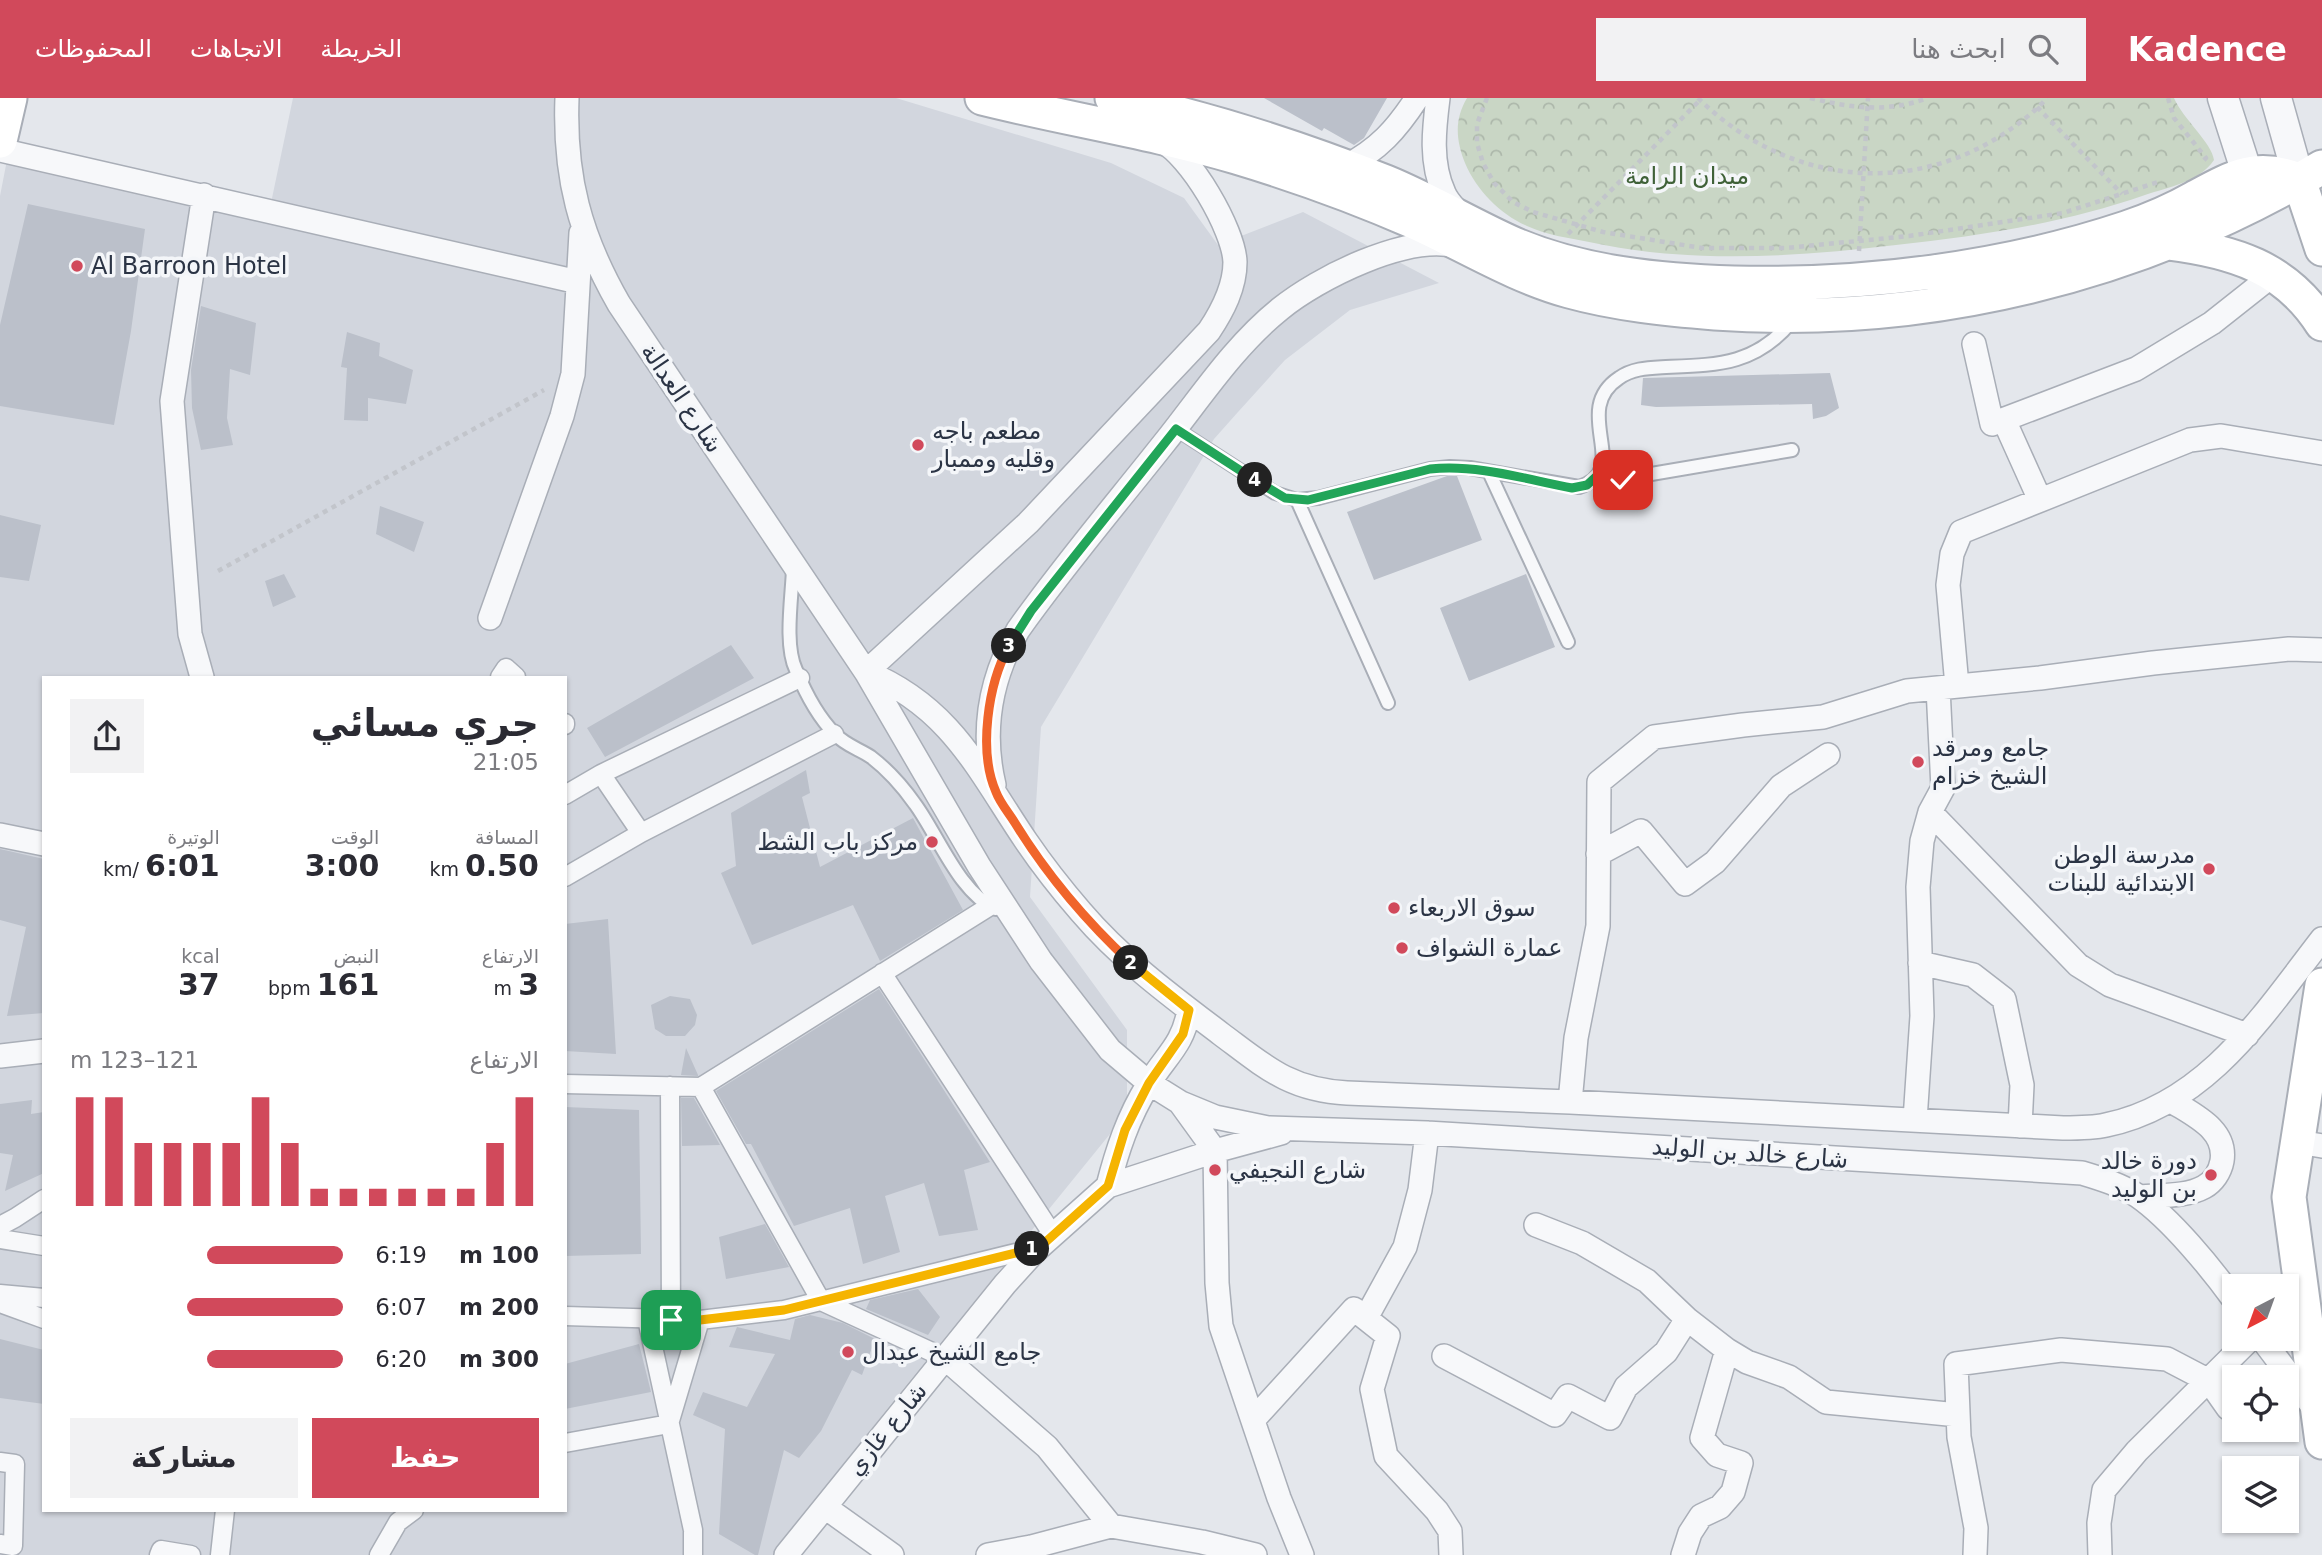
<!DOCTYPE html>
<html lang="ar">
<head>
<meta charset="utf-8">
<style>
  body { margin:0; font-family:"DejaVu Sans",Cairo,sans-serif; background:#f2f2f3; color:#2b2b33; direction:rtl; height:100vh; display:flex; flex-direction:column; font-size:26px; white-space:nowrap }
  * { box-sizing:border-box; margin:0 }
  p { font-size:23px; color:#7c7c81 }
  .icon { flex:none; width:38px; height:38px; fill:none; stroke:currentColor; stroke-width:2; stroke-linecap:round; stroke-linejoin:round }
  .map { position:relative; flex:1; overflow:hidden; direction:ltr }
  .drawer { position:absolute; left:42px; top:578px; width:525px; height:836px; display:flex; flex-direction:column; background:#fff; border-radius:0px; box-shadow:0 2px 5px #0004; direction:rtl }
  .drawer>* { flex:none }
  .needle { width:46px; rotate:221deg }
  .buttons { position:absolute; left:2222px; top:1176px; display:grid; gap:14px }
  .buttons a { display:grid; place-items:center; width:77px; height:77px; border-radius:0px; background:#fff; box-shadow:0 2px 5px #0004; font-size:35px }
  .pin { position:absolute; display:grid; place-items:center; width:60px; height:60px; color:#fff; margin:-30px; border-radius:14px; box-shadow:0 4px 10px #0006 }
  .km { position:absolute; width:35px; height:35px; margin:-18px; border-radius:50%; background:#222; color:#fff; font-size:19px; line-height:35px; text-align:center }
  .round { display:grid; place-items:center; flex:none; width:74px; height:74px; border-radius:0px; background:#f2f2f3 }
  .overview { display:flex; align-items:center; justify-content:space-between; height:119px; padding:0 28px }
  h1 { font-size:38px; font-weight:700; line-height:52px }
  .metrics { display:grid; grid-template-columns:repeat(3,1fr); gap:10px; height:119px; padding:7px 28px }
  .metrics div { display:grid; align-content:center }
  .metrics b { font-size:30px; font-weight:700 }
  .metrics small { font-size:19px; font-weight:400 }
  .metrics p { font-size:19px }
  .chart { height:196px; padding:14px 28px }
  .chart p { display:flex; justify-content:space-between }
  .chart svg { width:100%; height:126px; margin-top:7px; stroke:#d1495b; stroke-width:6 }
  .action { display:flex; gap:14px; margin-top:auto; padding:14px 28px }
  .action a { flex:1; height:80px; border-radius:0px; background:#d1495b; color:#fff; font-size:28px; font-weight:700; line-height:80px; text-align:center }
  .action a+a { background:#f2f2f3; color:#2b2b33 }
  ul { padding:0 28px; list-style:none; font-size:23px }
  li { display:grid; grid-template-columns:112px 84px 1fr; align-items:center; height:52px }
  li i { height:18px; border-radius:9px; background:#d1495b }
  header { display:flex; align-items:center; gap:42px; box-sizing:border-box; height:98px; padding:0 35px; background:#d1495b; color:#fff }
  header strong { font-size:33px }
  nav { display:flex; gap:38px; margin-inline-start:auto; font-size:24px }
  .search { width:490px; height:63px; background:#f2f2f3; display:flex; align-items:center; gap:18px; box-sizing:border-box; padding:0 24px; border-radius:0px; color:#7c7c81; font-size:26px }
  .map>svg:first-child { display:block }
</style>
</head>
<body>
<header>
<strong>Kadence</strong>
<div class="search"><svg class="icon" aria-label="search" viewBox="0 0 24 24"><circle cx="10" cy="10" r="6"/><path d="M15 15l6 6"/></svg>ابحث هنا</div>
<nav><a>الخريطة</a><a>الاتجاهات</a><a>المحفوظات</a></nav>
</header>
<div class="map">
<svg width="2322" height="1457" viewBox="0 0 2322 1457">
  <defs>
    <pattern id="park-crowns" width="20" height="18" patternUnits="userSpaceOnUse" patternTransform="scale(1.75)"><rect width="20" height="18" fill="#c9d6c5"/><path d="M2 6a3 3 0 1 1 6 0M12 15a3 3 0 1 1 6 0" fill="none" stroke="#adb8ab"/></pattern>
  </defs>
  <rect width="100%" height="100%" fill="#e4e7ec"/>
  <!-- built -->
  <path fill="#d2d6de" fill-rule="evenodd" d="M 293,0 L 896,0 L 1111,65 L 1184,100 L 1218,147 L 1303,114 L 1439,185 L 1350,212 L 1285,262 L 1238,314 L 1214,341 L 1041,629 L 1030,799 L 1127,932 L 1127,1015 L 891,1306 L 773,1457 L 0,1457 L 0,98 L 7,62 L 267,124 ZM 44,579 L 565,579 L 565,1412 L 44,1412 Z"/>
  <!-- park -->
  <path fill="url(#park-crowns)" d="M 1467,0 L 2174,0 C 2183,21 2212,45 2214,62 C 2199,84 2169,89 2145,97 C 2065,125 1980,138 1896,147 C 1794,159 1690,166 1589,144 C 1569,140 1546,137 1527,128 C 1500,116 1477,93 1465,65 C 1456,42 1454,22 1467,0 Z"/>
  <!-- building -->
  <path fill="#bbc0ca" d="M 1264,0 L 1387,0 L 1364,40 L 1354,47 L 1324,30 L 1322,33 Z
    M 28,106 L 145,131 L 131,233 L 114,327 L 0,308 L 0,227 Z
    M 201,208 L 256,225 L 250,277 L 230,271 L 227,320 L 233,347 L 201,352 L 192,310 L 191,272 Z
    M 347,234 L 380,245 L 379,258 L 413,272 L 406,306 L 368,300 L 368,323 L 344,322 L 347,270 L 341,269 Z
    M 1830,275 L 1839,310 L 1826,318 L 1813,321 L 1812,306 L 1656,309 L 1641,307 L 1643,280 Z
    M 1447,378 L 1457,378 L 1482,442 L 1374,482 L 1347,414 Z
    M 380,408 L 424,424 L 414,454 L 376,436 Z
    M 0,417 L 41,427 L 29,483 L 0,479 Z
    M 284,476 L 296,499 L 273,509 L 265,483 Z
    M 1526,476 L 1555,549 L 1469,583 L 1440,510 Z
    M 731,547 L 754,580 L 605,659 L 587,630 Z
    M 806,672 L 810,695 L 802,699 L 820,769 L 913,720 L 963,812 L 880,863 L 853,807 L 752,847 L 721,775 L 736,768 L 731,715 Z
    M 0,751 L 44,761 L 44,915 L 7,918 L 26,829 L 0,822 Z
    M 608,821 L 616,956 L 565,953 L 565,826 Z
    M 879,891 L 990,1064 L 964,1072 L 978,1132 L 939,1138 L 924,1085 L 885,1098 L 900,1154 L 863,1166 L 850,1110 L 794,1128 L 751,1046 L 746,1046 L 716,993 Z
    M 670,898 L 690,901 L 697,917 L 695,927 L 685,938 L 666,938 L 655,931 L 651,907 Z
    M 686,950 L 698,977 L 698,978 L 681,977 Z
    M 681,1000 L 694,1000 L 720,1047 L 682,1048 Z
    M 32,1002 L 31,1016 L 44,1014 L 44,1075 L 5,1093 L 13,1057 L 0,1055 L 0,1006 Z
    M 565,1009 L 639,1012 L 641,1156 L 565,1158 Z
    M 765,1126 L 789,1169 L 726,1181 L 719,1139 Z
    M 918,1191 L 940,1219 L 928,1237 L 866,1211 L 870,1202 Z
    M 810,1217 L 843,1225 L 875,1241 L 862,1277 L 852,1272 L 821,1333 L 799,1360 L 784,1352 L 758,1457 L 755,1457 L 719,1436 L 725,1331 L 693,1317 L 703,1294 L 747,1309 L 775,1256 L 729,1249 L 737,1229 L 790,1242 L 795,1221 Z
    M 0,1241 L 44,1252 L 44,1306 L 0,1300 Z
    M 639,1246 L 651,1294 L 565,1311 L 565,1266 Z"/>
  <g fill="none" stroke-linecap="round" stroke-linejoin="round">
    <!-- service casing -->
    <g stroke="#a9aeb7" stroke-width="16">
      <path id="service" d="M 1176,331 L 1275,395 L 1297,402 L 1318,400 L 1430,371 L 1450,369 L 1470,370 L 1579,389 C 1634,372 1569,313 1619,280 C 1633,270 1649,270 1666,269 C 1717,267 1756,267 1792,223
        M 1489,374 L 1568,544
        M 1599,376 L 1616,382 L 1792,352
        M 1297,402 L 1388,605
        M 793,471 C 792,499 784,547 796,572 C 805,594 818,619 835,636 C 845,647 859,651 871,659 C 888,672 903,689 915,706 C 938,737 959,795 996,811"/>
    </g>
    <!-- pedestrian casing -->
    <g stroke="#a9aeb7" stroke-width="21">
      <path id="pedestrian" d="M 500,579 L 506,570 L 516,579
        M 565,625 L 565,627
        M 601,676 L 641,735
        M 565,697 L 601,676 L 800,580
        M 565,779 L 641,735 L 834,636
        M 882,875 L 1053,1137
        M 565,986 L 701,989 L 990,808
        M 670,988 L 671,1221
        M 701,989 L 821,1203 L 945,1260
        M 0,1128 L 15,1120 L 44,1101
        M 0,1141 L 44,1148
        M 0,1196 L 44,1200
        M 0,1205 L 44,1221
        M 565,1218 L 700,1222 L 784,1212 L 1040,1149
        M 647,1221 L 693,1432 L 693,1457
        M 565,1345 L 669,1326 L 700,1222
        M 0,1364 L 15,1366 L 13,1448 L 0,1446
        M 159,1457 L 161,1452 L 191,1457
        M 220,1457 L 225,1412
        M 379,1457 L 398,1424 L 414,1412"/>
    </g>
    <!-- minor casing -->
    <g stroke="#a9aeb7" stroke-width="26">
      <path id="minor" d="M 567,0 C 564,79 580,138 619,206 L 866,574 L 979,768 L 1041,863 L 1110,952 L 1149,985 L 1181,1005 L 1215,1019 L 1268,1030 L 1427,1035 L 2082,1075 C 2102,1081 2121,1087 2138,1098 C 2171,1121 2211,1170 2235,1203
        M 1438,0 C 1434,31 1430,65 1444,95 C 1447,103 1455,110 1460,117
        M 0,52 L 578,184
        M 1345,69 C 1379,51 1396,32 1417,0
        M 1974,246 L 1992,326 L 2136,271 L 2212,225 L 2274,176
        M 2004,322 L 2040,402
        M 490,520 L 562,318 L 573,276 L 581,135
        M 866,574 C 951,609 978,672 1026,743 C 1043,768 1062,792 1081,814 C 1122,862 1171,898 1221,936 C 1264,968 1289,992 1347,995 L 1570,1004 L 2063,1030 C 2077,1030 2093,1030 2106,1027 C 2207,1006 2263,917 2322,841
        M 866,574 L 1028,425 L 1209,233 C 1223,212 1235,189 1235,164 C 1234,132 1190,56 1161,43
        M 202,579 L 190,536 L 172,303 L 204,97
        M 1957,588 L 1948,487 L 1952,456 L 1961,434 L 2190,342 L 2221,338 L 2322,355
        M 994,687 C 981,632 990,581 1018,532 C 1064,467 1116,406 1165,344 C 1201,299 1234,248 1280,211 C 1318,180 1406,136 1456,148
        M 1930,714 L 2078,867 L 2110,887 L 2247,937
        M 0,737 L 44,746
        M 1598,756 L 1641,733 L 1685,786 L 1715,764 L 1781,688 L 1828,657
        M 1920,865 L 1973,877 L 2004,901 L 2022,987 L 2020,1028
        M 0,958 L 44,953
        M 1570,1004 L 1576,940 L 1598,828 L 1599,684 L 1654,639 L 1743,627 L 1823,619 L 1907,593 L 2040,580 L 2153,565 L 2289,551 L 2322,552
        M 1181,1006 L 1215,1053 L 1217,1185 L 1221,1228 L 1279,1400 L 1302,1457
        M 1915,1022 L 1922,918 L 1918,789 L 1922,743 L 1930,714 L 1943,690 L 1938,590
        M 2298,1044 L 2322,1048
        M 1108,1088 C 1117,1053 1128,1019 1148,987 C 1165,958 1183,948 1189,912
        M 2140,1099 C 2160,1097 2186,1099 2204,1089 C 2213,1084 2220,1074 2222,1063 C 2227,1031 2193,1017 2170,1002
        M 1536,1127 L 1582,1145 L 1647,1183 L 1687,1221 L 1727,1252 L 1702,1340 L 1717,1357 L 1741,1365 L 1733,1394 L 1720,1409 L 1701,1418 L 1690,1435 L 1683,1457
        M 1366,1220 L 1405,1149 L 1420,1092 L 1427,1035
        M 2262,1241 L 2317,1314
        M 1727,1252 L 1747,1264 L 1789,1279 L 1826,1304 L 1958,1317
        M 1444,1258 L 1555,1317 L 1568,1298 L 1610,1320 L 1626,1289 L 1666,1254 L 1687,1221
        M 945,1260 L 1047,1349 L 1111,1428 L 1202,1444 L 1255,1457
        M 1253,1322 L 1354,1211 L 1388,1238 L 1372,1291 L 1386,1358 L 1437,1413 L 1450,1433 L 1451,1457
        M 825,1409 L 892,1457
        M 786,1457 L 1005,1186 L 1034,1154 L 1108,1088 L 1215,1053 L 1281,1035
        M 988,1457 L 1031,1449 L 1111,1428
        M 1975,1457 L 1976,1430 L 1959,1339 L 1956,1266 L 2061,1252 L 2167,1261 L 2209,1283 L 2228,1310
        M 2100,1457 L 2099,1425 L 2104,1392 L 2137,1353 L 2250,1241"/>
    </g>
    <!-- tertiary casing -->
    <g stroke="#a9aeb7" stroke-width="33">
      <path id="tertiary" d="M 2223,0 L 2255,100
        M 2276,0 L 2299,82"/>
    </g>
    <!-- secondary casing -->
    <g stroke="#a9aeb7" stroke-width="37">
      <path id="secondary" d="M 982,0 C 1066,21 1152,34 1236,59 C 1296,77 1357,99 1414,124 C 1465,147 1514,178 1569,193 C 1616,206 1666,211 1715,215 C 1927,230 2139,178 2322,69
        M 1112,0 C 1205,19 1297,49 1386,84 C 1430,102 1471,127 1514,146 C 1582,175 1661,183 1734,185 C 1864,188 2003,171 2126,130 C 2149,122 2173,112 2194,100 C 2233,79 2256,65 2299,82
        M 0,43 L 10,0
        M 2299,82 L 2322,151
        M 2168,145 C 2232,153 2286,169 2322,226
        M 2322,887 L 2289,1099 L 2322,1344"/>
    </g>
    <!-- path -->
    <path stroke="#c2c5cb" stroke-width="4.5" stroke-dasharray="5 5" stroke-linecap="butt" d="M 1487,0 L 1477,26 L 1477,45 L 1483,65 L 1494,85 L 1513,104 L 1533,114 L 1603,134 L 1702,150 L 1786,150 L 1909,138 L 2063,115 L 2158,84
      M 1698,0 C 1778,79 1893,100 1992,43 C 2012,31 2032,17 2047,0
      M 1810,0 C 1852,10 1887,15 1928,0
      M 2168,0 L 2174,20 L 2206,60 L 2203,63
      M 2037,9 L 2122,96
      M 1568,136 L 1700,2
      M 1859,153 L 1868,0
      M 218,473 L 544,292"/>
    <!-- service -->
    <use href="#service" stroke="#f7f8fa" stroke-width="12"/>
    <!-- pedestrian -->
    <use href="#pedestrian" stroke="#f7f8fa" stroke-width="18"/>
    <!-- minor -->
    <use href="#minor" stroke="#f7f8fa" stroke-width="23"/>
    <!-- tertiary -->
    <use href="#tertiary" stroke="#f7f8fa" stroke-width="30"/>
    <!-- secondary -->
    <use href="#secondary" stroke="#fff" stroke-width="33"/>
  </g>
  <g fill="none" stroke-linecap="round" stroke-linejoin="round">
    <!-- split-1 casing -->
    <g stroke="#fff" stroke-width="14">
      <path id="split-1" d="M 671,1222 L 700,1222 L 784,1212 L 1032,1151"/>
    </g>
    <!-- split-2 casing -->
    <g stroke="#fff" stroke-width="14">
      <path id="split-2" d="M 1032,1151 L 1040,1149 L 1108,1088 L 1125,1032 L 1149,985 L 1183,936 L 1189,912 L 1131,865"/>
    </g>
    <!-- split-3 casing -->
    <g stroke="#fff" stroke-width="14">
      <path id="split-3" d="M 1009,548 C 988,586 978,653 996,694 C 1000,705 1009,715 1015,725 C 1047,777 1087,824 1131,865"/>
    </g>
    <!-- split-4 casing -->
    <g stroke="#fff" stroke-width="14">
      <path id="split-4" d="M 1009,548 L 1031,513 L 1176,331 L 1255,382"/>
    </g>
    <!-- split-5 casing -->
    <g stroke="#fff" stroke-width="14">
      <path id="split-5" d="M 1255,382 L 1285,400 L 1308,402 L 1430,371 C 1477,366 1525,381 1572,390 L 1587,387 L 1599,376 L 1610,382 L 1623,382"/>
    </g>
    <!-- split-1 -->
    <use href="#split-1" stroke="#f5b400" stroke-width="9"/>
    <!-- split-2 -->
    <use href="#split-2" stroke="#f5b400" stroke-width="9"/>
    <!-- split-3 -->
    <use href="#split-3" stroke="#f0652b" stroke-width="9"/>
    <!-- split-4 -->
    <use href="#split-4" stroke="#22a559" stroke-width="9"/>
    <!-- split-5 -->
    <use href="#split-5" stroke="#22a559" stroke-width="9"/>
  </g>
  <!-- markers -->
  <g fill="#d1495b" stroke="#f4f6f9" stroke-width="2.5">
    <circle cx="77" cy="168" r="7"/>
    <circle cx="918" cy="347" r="7"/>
    <circle cx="1918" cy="664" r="7"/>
    <circle cx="932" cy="744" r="7"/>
    <circle cx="2209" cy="771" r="7"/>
    <circle cx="1394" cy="810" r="7"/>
    <circle cx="1402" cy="850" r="7"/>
    <circle cx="1215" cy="1072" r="7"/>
    <circle cx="2211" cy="1077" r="7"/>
    <circle cx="848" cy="1254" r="7"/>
  </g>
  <g text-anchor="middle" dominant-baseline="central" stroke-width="7" stroke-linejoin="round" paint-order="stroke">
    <!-- park labels -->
    <g font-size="24" fill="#3f6138" stroke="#f4f6f9">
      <text x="1687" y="78">ميدان الرامة</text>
    </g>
    <!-- poi labels -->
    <g font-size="24" fill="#2b3445" stroke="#f4f6f9" text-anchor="start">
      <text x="91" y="168">Al Barroon Hotel</text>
      <text x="932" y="333">مطعم باجه<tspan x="932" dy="28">وقليه وممبار</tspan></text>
      <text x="1932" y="650">جامع ومرقد<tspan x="1932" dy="28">الشيخ خزام</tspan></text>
      <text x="918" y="744" text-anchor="end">مركز باب الشط</text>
      <text x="2195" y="757" text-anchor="end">مدرسة الوطن<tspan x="2195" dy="28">الابتدائية للبنات</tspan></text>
      <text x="1408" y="810">سوق الاربعاء</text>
      <text x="1416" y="850">عمارة الشواف</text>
      <text x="2197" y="1063" text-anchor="end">دورة خالد<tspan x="2197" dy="28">بن الوليد</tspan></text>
      <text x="1229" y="1072">شارع النجيفي</text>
      <text x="862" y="1254">جامع الشيخ عبدال</text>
    </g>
    <!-- street labels -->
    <g font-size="24" fill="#2b3445" stroke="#f4f6f9">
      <text transform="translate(682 300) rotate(56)">شارع العدالة</text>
      <text transform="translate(1750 1055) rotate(4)">شارع خالد بن الوليد</text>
      <text transform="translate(887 1331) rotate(-51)">شارع غازي</text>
    </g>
  </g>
</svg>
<div class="buttons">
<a><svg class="needle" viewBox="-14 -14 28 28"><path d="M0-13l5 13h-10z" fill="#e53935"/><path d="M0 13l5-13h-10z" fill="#7c7c81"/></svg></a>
<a><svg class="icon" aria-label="locate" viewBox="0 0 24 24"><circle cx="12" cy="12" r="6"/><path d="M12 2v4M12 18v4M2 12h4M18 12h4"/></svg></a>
<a><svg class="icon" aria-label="layers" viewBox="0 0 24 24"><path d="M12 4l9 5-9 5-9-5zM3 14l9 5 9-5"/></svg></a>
</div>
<div class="pin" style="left:671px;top:1222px;background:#1e9e55"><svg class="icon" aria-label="arrive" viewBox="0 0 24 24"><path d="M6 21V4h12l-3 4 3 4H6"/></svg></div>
<div class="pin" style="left:1623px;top:382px;background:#d93025"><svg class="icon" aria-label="check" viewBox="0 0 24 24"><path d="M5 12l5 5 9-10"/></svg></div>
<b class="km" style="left:1032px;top:1151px">1</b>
<b class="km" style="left:1131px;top:865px">2</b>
<b class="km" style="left:1009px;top:548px">3</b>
<b class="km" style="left:1255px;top:382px">4</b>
<section class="drawer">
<div class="overview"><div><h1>جري مسائي</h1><p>21:05</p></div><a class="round"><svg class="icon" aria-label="share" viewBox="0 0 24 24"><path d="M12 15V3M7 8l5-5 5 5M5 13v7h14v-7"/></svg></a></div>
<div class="metrics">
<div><p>المسافة</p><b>0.50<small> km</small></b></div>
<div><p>الوقت</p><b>3:00</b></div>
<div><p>الوتيرة</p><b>6:01<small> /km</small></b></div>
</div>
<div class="metrics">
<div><p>الارتفاع</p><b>3<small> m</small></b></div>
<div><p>النبض</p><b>161<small> bpm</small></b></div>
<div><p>kcal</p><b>37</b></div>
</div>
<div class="chart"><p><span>الارتفاع</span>121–123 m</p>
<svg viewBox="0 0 160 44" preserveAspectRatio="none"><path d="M5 44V6M15 44V6M25 44V22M35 44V22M45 44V22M55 44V22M65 44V6M75 44V22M85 44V38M95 44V38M105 44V38M115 44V38M125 44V38M135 44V38M145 44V22M155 44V6"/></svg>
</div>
<ul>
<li><b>100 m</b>6:19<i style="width:50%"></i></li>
<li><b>200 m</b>6:07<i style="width:57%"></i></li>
<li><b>300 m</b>6:20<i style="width:50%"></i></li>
</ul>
<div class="action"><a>حفظ</a><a>مشاركة</a></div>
</section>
</div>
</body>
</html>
